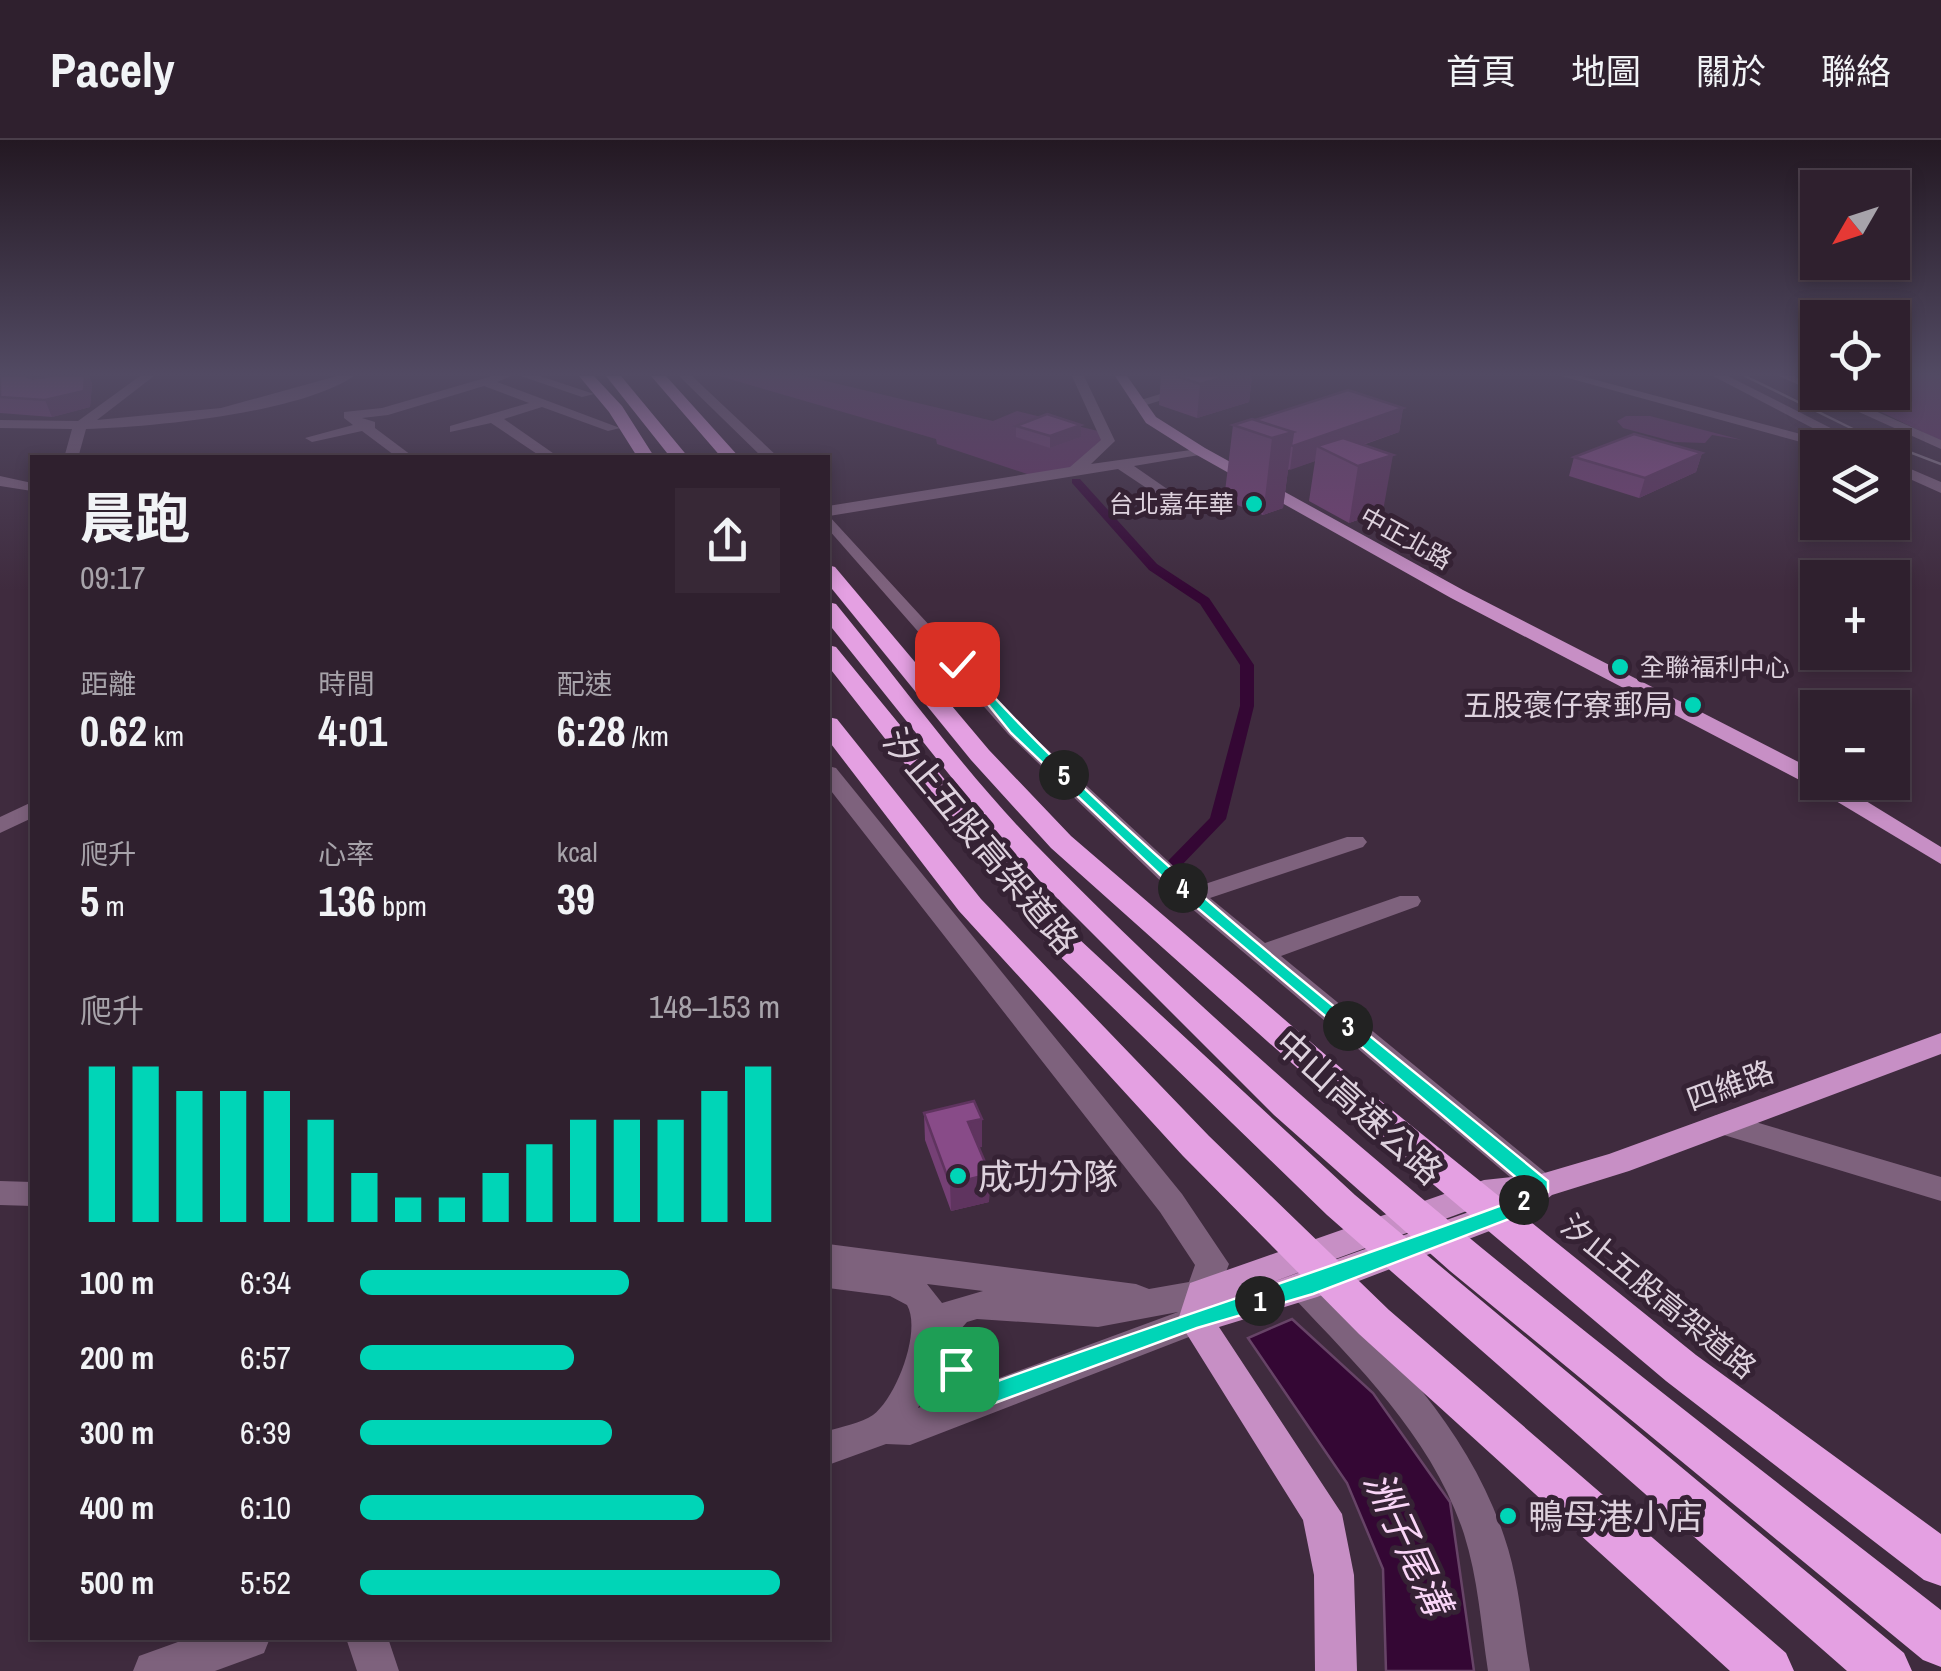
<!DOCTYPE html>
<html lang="zh-TW">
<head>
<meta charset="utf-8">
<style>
  body { margin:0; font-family:"Archivo Narrow","Noto Sans TC",sans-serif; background:#372836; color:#f1f3f6; height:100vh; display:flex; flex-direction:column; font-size:38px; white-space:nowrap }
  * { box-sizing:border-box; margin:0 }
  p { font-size:32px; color:#a7a3aa }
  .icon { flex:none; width:55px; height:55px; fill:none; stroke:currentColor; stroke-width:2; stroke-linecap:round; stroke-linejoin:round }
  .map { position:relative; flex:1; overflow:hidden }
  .details { position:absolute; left:30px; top:315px; width:800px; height:1185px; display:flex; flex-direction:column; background:#2f202e; border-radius:0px; box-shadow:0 5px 15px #0003,0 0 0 2px #4a3e4a }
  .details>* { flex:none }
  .needle { width:65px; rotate:231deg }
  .tools { position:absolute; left:1800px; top:30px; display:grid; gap:20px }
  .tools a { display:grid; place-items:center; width:110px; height:110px; border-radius:0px; background:#2f202e; box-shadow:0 5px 15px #0003,0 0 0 2px #4a3e4a; font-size:50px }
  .pin { position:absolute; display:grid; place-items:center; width:85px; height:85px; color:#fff; margin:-42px; border-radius:20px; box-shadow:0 5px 15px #0006 }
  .km { position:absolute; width:50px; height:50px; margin:-25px; border-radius:50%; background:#222; color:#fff; font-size:28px; line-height:50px; text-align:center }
  .round { display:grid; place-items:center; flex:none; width:105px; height:105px; border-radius:0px; background:#372836 }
  .overview { display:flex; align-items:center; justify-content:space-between; height:170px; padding:0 50px }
  h1 { font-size:55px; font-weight:700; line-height:75px }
  .stats { display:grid; grid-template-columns:repeat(3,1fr); gap:15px; height:170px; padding:10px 50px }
  .stats div { display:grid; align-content:center }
  .stats b { font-size:42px; font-weight:700 }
  .stats small { font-size:28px; font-weight:400 }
  .stats p { font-size:28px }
  .chart { height:280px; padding:20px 50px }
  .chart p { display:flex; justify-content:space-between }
  .chart svg { width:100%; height:180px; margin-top:10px; stroke:#00d5b7; stroke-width:6 }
  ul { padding:0 50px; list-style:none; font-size:32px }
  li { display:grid; grid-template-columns:160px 120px 1fr; align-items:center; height:75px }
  li i { height:25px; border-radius:12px; background:#00d5b7 }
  header { display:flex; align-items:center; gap:60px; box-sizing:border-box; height:140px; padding:0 50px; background:#2f202e; border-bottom:2px solid #4a3e4a }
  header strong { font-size:48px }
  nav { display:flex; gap:55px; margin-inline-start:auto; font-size:35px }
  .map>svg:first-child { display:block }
</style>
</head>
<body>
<header>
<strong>Pacely</strong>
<nav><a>首頁</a><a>地圖</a><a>關於</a><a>聯絡</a></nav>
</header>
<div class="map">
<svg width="1941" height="1531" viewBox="0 0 1941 1531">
  <rect width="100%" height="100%" fill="#3f2b3e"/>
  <!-- green -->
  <path fill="#673466" d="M 719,236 L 805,236 L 993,281 L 1017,271 L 1106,293 L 1103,311 L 1075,333 L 1030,335 L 937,304 L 936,299 Z
    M 1893,236 L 1941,236 L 1941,301 L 1842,253 L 1892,252 Z
    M 1626,276 L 1650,276 L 1742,300 L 1712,295 L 1705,303 L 1675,302 L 1623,288 L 1617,281 Z"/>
  <!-- water -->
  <path fill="#340734" stroke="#674467" stroke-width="2.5" d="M 1292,1179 L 1373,1253 L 1450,1362 L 1474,1531 L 1386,1531 L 1383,1429 L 1347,1343 L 1248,1198 Z"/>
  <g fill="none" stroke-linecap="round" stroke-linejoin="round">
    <!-- canal -->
    <path fill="#340734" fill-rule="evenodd" d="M 1072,339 L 1080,339 L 1157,424 L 1209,458 L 1254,525 L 1254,566 L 1226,679 L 1179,728 L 1173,729 L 1165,724 L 1210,678 L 1240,566 L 1240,525 L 1200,464 L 1149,430 L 1072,343 Z"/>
    <!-- minor -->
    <path fill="#7e627d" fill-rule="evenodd" d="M 140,236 L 154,236 L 97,280 L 221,268 L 337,236 L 354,236 C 300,273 154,287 86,289 L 78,318 L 64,318 L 72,289 L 0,288 L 0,280 L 78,281 Z
      M 492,236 L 511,236 L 497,242 L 620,288 L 608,291 L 542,267 L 504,279 L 560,318 L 543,318 L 491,283 L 450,292 L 450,286 L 529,263 L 484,246 L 388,275 L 362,278 L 375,282 L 375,288 L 415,318 L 398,318 L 362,291 L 312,302 L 305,298 L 353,285 L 344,278 L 344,272 L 382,268 Z
      M 521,236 L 540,236 L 594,254 L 582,257 Z
      M 679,236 L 692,236 L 779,318 L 763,318 Z
      M 1072,236 L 1084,236 L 1115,301 L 1091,324 L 1205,308 L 1205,314 L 1134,326 L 1173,353 L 1173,359 L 1163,359 L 1118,329 L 829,376 L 1022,586 L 1196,747 L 1347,697 L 1363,697 L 1367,702 L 1363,707 L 1210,758 L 1265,803 L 1400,756 L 1418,756 L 1421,761 L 1418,766 L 1281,816 L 1552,1038 L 1557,1046 L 1552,1054 L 1541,1058 L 1530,1054 L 1171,751 L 1008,594 L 828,389 L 828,366 L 1070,327 L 1101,300 Z
      M 1219,236 L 1238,236 L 1143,266 L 1131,263 Z
      M 1561,236 L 1581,236 L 1808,296 L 1826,295 L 1713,236 L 1728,236 L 1870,308 C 1848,308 1830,303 1808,304 Z
      M 1779,236 L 1795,236 L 1818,247 L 1818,252 L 1832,252 L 1941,300 L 1941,309 Z
      M 1892,321 L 1941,342 L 1941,353 L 1892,331 Z
      M 0,336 L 32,343 L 32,351 L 0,346 Z
      M 828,626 L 836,628 L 1182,1054 L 1229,1124 L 1214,1163 L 1200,1167 L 1207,1170 L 1212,1180 L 1207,1190 L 910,1305 L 886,1304 L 828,1325 L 828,1291 C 840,1287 862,1283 873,1275 C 896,1258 922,1191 907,1165 L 890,1156 L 828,1148 L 828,1104 L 1136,1144 L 1149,1149 L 1189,1142 L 1195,1125 L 1160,1072 L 828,647 ZM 927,1144 L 983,1151 L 942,1163 ZM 1178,1172 L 999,1238 L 969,1218 L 952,1199 L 967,1182 L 977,1179 L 1098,1187 ZM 936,1231 L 961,1252 L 918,1268 Z
      M 32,662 L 32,678 L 0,693 L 0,677 Z
      M 1725,973 L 1941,1037 L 1941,1061 L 1714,992 L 1710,984 L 1714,976 Z
      M 0,1041 L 32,1042 L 32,1066 L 0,1065 Z
      M 1305,1133 L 1317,1137 C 1393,1214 1469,1291 1504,1396 C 1519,1439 1522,1486 1530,1531 L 1488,1531 C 1481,1485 1478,1438 1464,1394 C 1433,1299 1359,1227 1293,1157 L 1288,1147 L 1293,1137 Z
      M 189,1498 L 270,1498 L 264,1513 L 215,1531 L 133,1531 L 139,1516 Z
      M 346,1498 L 388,1498 L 399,1531 L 357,1531 Z"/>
    <!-- major -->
    <path fill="#c78fc5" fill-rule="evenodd" d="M 1115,236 L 1127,236 L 1156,277 L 1205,308 L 1463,450 L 1818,632 L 1818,642 L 1835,642 L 1941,707 L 1941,724 L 1811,646 L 1451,458 L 1195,314 L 1146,283 Z
      M 1941,893 L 1941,914 L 1629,1031 L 1552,1055 L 1521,1079 L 1317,1157 L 1219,1187 L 1342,1374 L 1354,1435 L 1357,1531 L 1315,1531 L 1314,1435 L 1303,1380 L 1178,1180 L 1190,1143 L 1484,1040 L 1541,1034 L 1609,1014 ZM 1494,1063 L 1256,1148 L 1486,1064 Z"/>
    <!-- highway -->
    <path fill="#e4a0e2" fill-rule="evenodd" d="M 579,236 L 594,236 L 622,266 L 655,318 L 638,318 L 609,272 Z
      M 606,236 L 621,236 L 689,318 L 671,318 Z
      M 651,236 L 666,236 L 740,318 L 722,318 Z
      M 828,425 L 835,427 L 989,610 L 1071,696 L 1356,941 L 1696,1215 L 1941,1394 L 1941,1446 L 1924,1440 L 1666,1241 L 1332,959 L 1051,708 L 971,620 L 828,444 Z
      M 828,462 L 836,464 C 901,543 963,630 1034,703 C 1312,988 1628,1226 1941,1470 L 1941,1527 L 1923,1520 L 1450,1131 L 1274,975 L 1012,713 L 828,483 Z
      M 828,505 L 836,507 L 1065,786 L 1355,1055 L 1904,1513 L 1912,1531 L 1847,1531 L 1327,1075 L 1043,800 L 828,526 Z
      M 828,577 L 837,579 L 981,759 L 1209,996 L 1389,1170 L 1786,1513 L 1794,1531 L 1730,1531 L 1359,1194 L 1183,1016 L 959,771 L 828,600 Z"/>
    <!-- rail -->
    <path stroke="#8b7b8b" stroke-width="2.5" d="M 1745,236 L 1865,295 L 1941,324"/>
  </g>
  <!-- wall -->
  <path fill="#754075" d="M 0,236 L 33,239 L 50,236 L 89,236 L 92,244 L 90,267 L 52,277 L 0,273 Z
    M 1161,236 L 1252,236 L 1249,262 L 1197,278 L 1159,265 Z
    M 1403,268 L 1399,292 L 1363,305 L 1383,371 L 1349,383 L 1309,361 L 1315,321 L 1288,330 L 1283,368 L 1263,375 L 1224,360 L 1233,285 L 1255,280 Z
    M 1081,285 L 1081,297 L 1050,308 L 1016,297 L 1016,286 Z
    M 1702,313 L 1696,332 L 1639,358 L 1569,336 L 1574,317 Z
    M 924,973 L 982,1007 L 979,1007 L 990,1034 L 989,1062 L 951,1071 L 925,1000 Z"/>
  <!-- shaded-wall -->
  <path fill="#5f345f" d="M 85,236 L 89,236 L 92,244 L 90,267 L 52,277 L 45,260 Z
    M 1228,236 L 1252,236 L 1249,262 L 1197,278 L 1200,244 Z
    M 1403,268 L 1399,292 L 1335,314 L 1317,306 L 1315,321 L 1290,330 L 1293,306 Z
    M 1081,285 L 1081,297 L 1050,308 L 1050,296 Z
    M 1293,292 L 1283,368 L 1263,375 L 1272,298 Z
    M 1702,313 L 1696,332 L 1639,358 L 1645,338 Z
    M 1393,315 L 1383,371 L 1349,383 L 1358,326 Z
    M 982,979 L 982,1007 L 968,1010 L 968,982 Z
    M 990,1034 L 989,1062 L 951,1071 L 950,1044 Z"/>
  <!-- building -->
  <path fill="#884b88" stroke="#5f345f" stroke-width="2.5" d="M 0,236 L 26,236 L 33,239 L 50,236 L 85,236 L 84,251 L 45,260 L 0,257 Z
    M 1176,236 L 1228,236 L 1200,244 Z
    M 1348,250 L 1403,268 L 1293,306 L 1291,305 L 1293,292 L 1255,280 Z
    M 1047,274 L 1081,285 L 1050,296 L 1016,286 Z
    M 1252,279 L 1293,292 L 1272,298 L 1233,285 Z
    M 1634,294 L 1702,313 L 1645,338 L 1574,317 Z
    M 1343,298 L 1393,315 L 1358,326 L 1317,306 Z
    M 974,961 L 982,979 L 968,982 L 990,1034 L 950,1044 L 924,973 Z"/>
  <!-- sky -->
  <linearGradient id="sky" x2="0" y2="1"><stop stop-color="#231822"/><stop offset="0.52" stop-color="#524a63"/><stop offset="1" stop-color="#524a63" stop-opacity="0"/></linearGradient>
  <rect width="1941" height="450" fill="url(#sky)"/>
  <!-- route -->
  <path fill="#00d5b7" stroke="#fff" stroke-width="2.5" d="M 953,521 L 961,521 C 1135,716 1347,875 1548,1041 L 1548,1052 L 1517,1076 L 1313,1154 L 1197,1188 L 992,1264 L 948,1236 L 945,1229 L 956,1219 L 995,1242 C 1164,1181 1334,1127 1502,1065 L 1526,1046 L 1175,749 L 1011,593 Z"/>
  <!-- markers -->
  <g fill="#00d5b7" stroke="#352234" stroke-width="4">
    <circle cx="1254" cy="364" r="10"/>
    <circle cx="1620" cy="527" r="10"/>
    <circle cx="1693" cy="565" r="10"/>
    <circle cx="958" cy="1036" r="10"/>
    <circle cx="1508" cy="1376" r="10"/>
  </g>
  <g text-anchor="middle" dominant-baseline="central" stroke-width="10" stroke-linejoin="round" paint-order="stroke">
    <!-- far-poi labels -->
    <g font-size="25" fill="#ddd1dd" stroke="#352234" text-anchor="end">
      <text x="1234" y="364">台北嘉年華</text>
      <text x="1640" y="527" text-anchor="start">全聯福利中心</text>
    </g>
    <!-- far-street labels -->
    <g font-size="25" fill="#ddd1dd" stroke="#352234">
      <text transform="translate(1406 398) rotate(29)">中正北路</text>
    </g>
    <!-- poi labels -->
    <g font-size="30" fill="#ddd1dd" stroke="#352234" text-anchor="end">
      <text x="1673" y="565">五股褒仔寮郵局</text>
    </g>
    <!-- street labels -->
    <g font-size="30" fill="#ddd1dd" stroke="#352234">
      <text transform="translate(1730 945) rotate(-20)">四維路</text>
      <text transform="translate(1659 1156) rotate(39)">汐止五股高架道路</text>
    </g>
    <!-- near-street labels -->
    <g font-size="35" fill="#ddd1dd" stroke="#352234">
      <text transform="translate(981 701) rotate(50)">汐止五股高架道路</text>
      <text transform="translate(1359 967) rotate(42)">中山高速公路</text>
    </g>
    <!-- near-poi labels -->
    <g font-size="35" fill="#ddd1dd" stroke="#352234" text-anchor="start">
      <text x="978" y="1036">成功分隊</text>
      <text x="1528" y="1376">鴨母港小店</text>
    </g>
    <!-- near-water labels -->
    <g font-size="38" font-style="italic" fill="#f9d5f7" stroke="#352234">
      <text transform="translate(1408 1403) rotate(65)">洲子尾溝</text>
    </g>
  </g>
</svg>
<div class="tools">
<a><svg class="needle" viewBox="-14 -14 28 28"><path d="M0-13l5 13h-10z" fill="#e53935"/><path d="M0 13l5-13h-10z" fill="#a7a3aa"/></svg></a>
<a><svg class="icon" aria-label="locate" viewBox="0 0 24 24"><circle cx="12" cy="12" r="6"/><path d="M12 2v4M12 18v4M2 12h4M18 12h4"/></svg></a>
<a><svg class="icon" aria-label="layers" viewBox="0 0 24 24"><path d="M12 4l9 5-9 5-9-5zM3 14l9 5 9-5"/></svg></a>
<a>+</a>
<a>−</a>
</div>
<div class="pin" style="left:956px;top:1229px;background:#1e9e55"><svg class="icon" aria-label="arrive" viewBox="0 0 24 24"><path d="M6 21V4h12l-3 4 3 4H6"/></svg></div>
<div class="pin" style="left:957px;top:524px;background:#d93025"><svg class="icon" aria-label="check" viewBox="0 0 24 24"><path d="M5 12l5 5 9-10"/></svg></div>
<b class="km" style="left:1260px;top:1161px">1</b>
<b class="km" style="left:1524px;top:1060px">2</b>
<b class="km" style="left:1348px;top:886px">3</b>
<b class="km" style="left:1183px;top:748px">4</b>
<b class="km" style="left:1064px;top:635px">5</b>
<section class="details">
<div class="overview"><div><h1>晨跑</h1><p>09:17</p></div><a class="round"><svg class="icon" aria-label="share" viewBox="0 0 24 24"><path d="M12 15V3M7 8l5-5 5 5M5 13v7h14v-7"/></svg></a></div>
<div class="stats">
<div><p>距離</p><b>0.62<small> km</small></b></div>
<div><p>時間</p><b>4:01</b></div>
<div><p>配速</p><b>6:28<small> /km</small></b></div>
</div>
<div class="stats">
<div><p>爬升</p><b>5<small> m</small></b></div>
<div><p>心率</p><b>136<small> bpm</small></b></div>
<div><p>kcal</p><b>39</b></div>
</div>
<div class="chart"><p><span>爬升</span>148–153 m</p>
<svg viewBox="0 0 160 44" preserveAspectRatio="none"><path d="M5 44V6M15 44V6M25 44V12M35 44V12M45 44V12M55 44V19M65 44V32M75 44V38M85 44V38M95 44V32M105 44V25M115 44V19M125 44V19M135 44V19M145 44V12M155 44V6"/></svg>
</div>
<ul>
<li><b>100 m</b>6:34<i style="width:64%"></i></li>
<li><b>200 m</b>6:57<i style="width:51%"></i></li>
<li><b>300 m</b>6:39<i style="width:60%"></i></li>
<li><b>400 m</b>6:10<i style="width:82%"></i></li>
<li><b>500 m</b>5:52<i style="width:100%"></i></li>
</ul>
</section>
</div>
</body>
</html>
